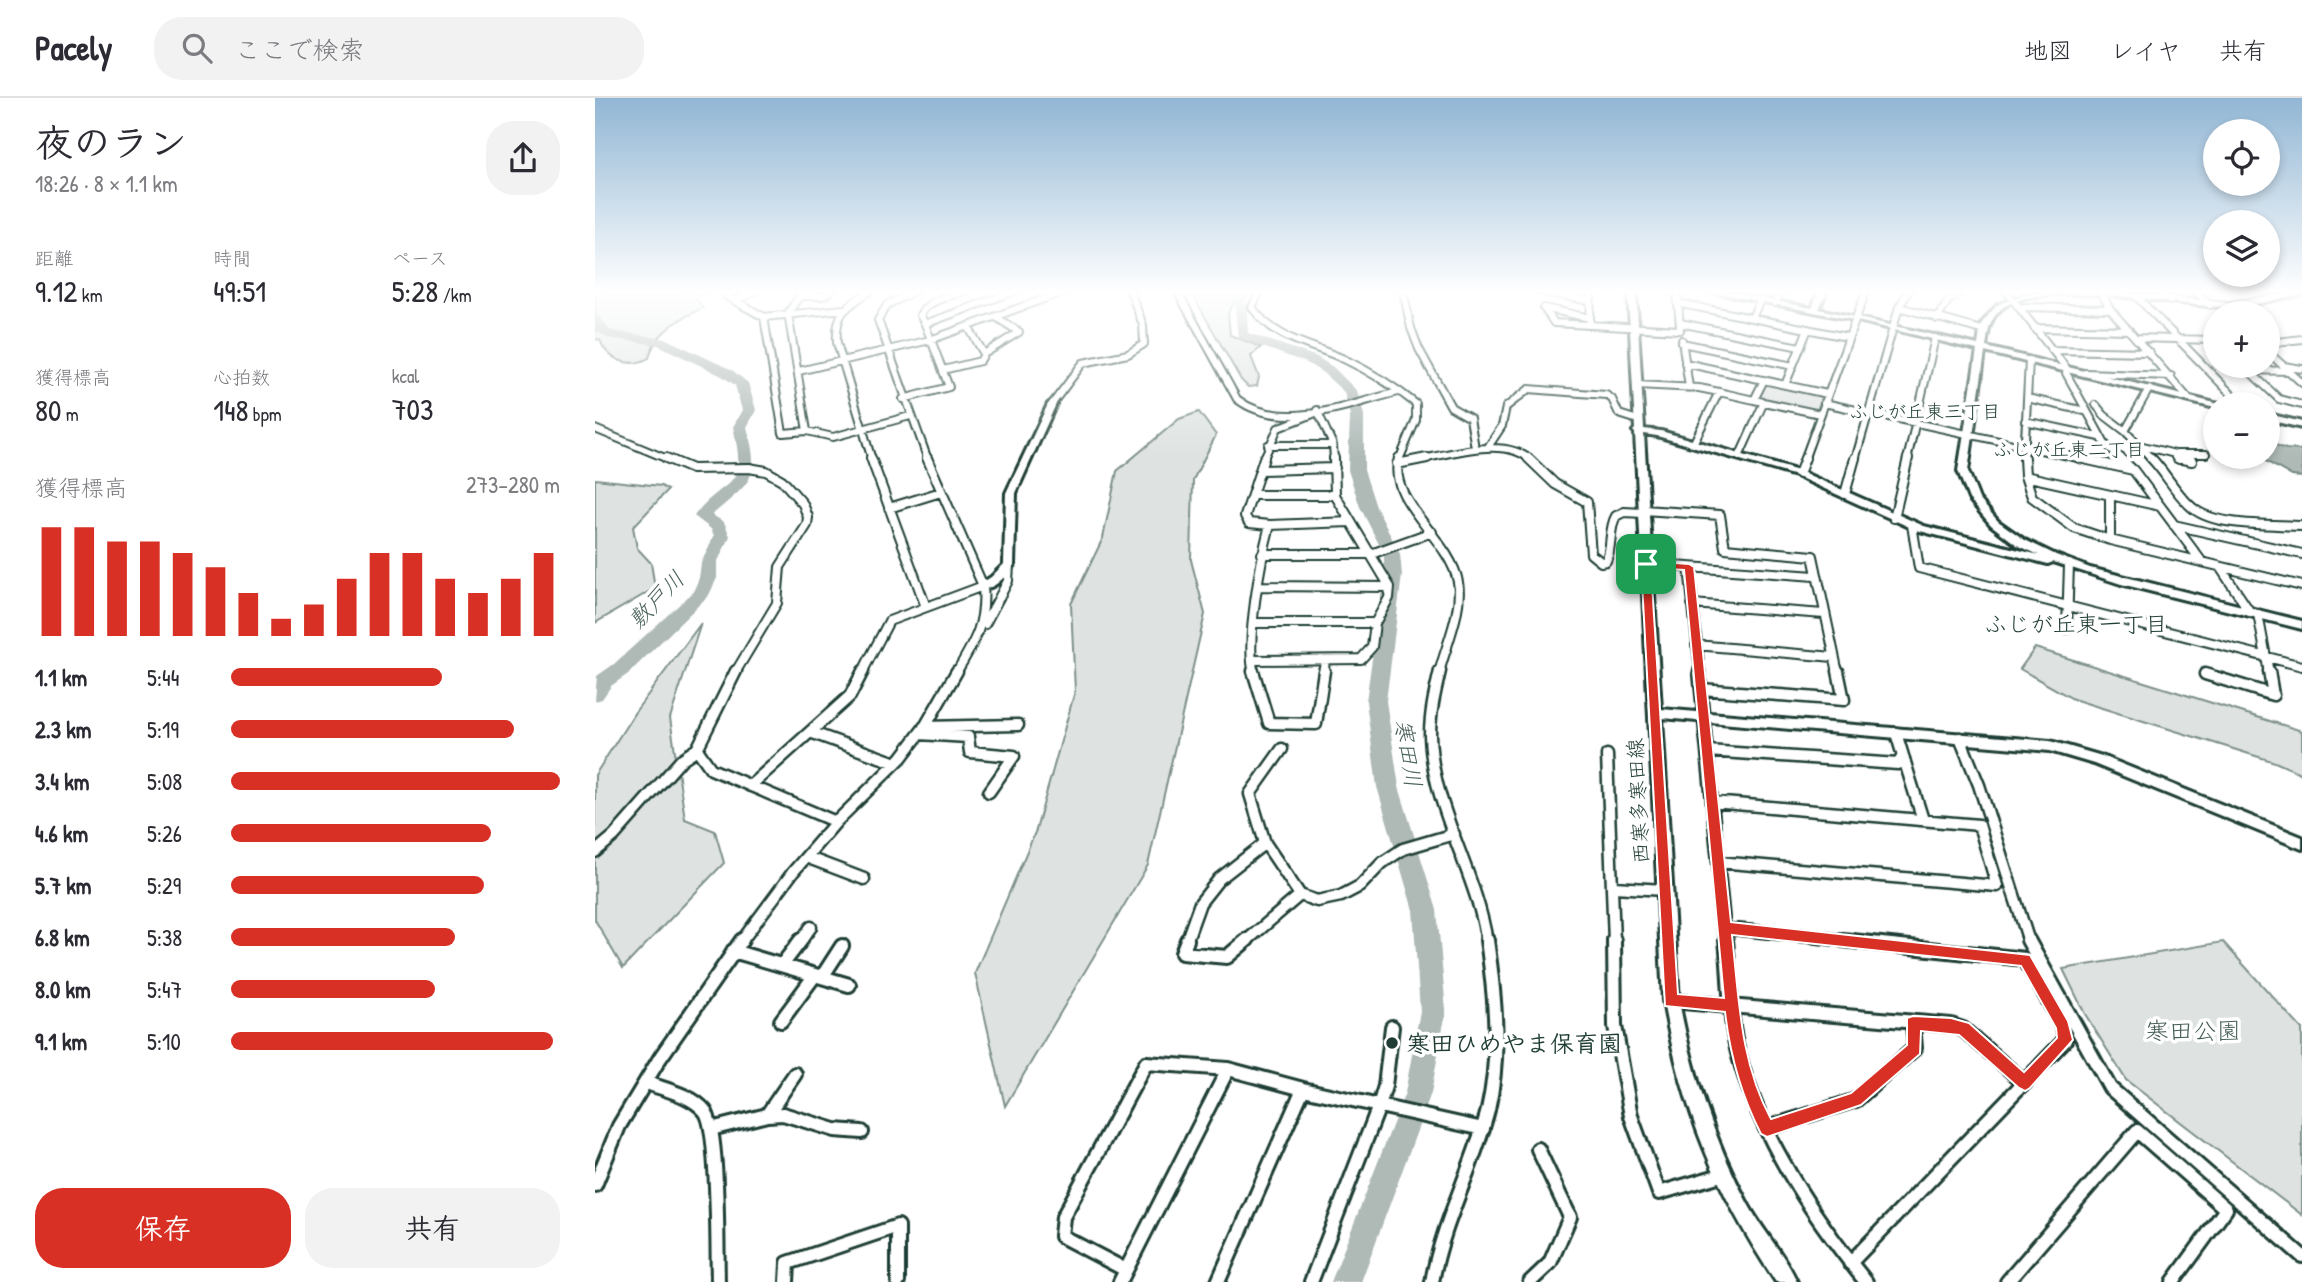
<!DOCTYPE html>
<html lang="ja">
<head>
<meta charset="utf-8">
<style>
  body { margin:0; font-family:"Patrick Hand","Klee One",sans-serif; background:#f2f2f3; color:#2b2b33; height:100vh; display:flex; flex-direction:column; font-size:26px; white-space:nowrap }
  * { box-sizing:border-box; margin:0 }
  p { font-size:23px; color:#7c7c81 }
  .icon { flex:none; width:38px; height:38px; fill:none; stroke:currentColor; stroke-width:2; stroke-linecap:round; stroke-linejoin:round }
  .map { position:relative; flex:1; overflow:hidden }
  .panel { display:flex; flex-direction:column; background:#fff; width:595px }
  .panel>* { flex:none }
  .controls { position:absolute; left:1608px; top:21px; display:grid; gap:14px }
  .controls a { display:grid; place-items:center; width:77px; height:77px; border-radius:50%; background:#fff; box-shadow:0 4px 10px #0003; font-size:35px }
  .pin { position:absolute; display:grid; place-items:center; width:60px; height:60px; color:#fff; margin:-30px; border-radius:14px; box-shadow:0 4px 10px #0006 }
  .round { display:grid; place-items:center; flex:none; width:74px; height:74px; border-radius:28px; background:#f2f2f3 }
  .summary { display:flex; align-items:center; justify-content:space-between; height:119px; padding:0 35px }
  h1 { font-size:38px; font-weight:600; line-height:52px }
  .figures { display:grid; grid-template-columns:repeat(3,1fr); gap:10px; height:119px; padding:7px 35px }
  .figures div { display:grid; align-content:center }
  .figures b { font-size:30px; font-weight:600 }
  .figures small { font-size:19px; font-weight:400 }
  .figures p { font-size:19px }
  .chart { height:196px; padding:14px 35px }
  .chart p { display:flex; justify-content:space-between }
  .chart svg { width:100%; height:126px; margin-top:7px; stroke:#d93025; stroke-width:6 }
  .button { display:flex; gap:14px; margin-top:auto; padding:14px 35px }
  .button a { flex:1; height:80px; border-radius:28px; background:#d93025; color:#fff; font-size:28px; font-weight:600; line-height:80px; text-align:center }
  .button a+a { background:#f2f2f3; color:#2b2b33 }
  ul { padding:0 35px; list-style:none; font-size:23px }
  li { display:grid; grid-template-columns:112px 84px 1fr; align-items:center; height:52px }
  li i { height:18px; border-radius:9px; background:#d93025 }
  header { display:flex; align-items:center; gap:42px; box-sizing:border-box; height:98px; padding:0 35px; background:#fff; border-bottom:2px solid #e1e1e2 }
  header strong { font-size:33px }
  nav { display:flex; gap:38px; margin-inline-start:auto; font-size:24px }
  .search { width:490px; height:63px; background:#f2f2f3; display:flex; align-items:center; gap:18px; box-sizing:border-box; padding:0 24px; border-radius:28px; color:#7c7c81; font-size:26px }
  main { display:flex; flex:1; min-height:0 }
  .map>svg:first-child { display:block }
</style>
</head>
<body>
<header>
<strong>Pacely</strong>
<div class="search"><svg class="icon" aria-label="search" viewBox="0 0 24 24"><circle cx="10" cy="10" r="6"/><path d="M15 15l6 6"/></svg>ここで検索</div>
<nav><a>地図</a><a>レイヤ</a><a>共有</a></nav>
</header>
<main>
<section class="panel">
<div class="summary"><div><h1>夜のラン</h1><p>18:26 · 8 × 1.1 km</p></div><a class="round"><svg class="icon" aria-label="share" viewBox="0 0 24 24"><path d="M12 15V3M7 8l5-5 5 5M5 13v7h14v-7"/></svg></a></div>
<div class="figures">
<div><p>距離</p><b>9.12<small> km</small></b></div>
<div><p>時間</p><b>49:51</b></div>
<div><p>ペース</p><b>5:28<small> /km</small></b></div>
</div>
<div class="figures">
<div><p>獲得標高</p><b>80<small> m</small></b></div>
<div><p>心拍数</p><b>148<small> bpm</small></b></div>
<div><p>kcal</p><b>703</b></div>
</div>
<div class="chart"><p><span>獲得標高</span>273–280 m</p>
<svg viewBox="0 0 160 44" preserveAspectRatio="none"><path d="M5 44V6M15 44V6M25 44V11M35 44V11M45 44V15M55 44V20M65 44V29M75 44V38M85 44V33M95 44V24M105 44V15M115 44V15M125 44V24M135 44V29M145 44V24M155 44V15"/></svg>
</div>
<ul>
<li><b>1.1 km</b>5:44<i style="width:64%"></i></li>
<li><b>2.3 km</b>5:19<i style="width:86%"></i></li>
<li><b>3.4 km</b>5:08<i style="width:100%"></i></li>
<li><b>4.6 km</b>5:26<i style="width:79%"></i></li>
<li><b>5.7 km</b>5:29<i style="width:77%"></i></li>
<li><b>6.8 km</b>5:38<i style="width:68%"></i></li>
<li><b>8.0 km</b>5:47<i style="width:62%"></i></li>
<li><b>9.1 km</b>5:10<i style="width:98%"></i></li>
</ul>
<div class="button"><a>保存</a><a>共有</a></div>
</section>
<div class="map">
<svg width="1707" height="1184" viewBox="0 0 1707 1184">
  <rect width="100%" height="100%" fill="#fff"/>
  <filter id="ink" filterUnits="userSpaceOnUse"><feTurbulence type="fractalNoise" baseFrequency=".0143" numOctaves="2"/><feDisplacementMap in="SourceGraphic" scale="14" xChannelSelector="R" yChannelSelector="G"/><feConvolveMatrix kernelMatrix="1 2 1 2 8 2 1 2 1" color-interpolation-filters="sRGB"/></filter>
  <g filter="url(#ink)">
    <!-- green -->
    <path fill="#dee3e2" stroke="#7e908b" stroke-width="2" d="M 0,193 L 114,193 L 101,200 L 108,210 C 87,219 59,235 54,260 C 35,271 12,262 5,242 L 0,241 Z
      M 596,194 L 645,194 L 633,215 L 635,237 L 666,249 L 656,258 L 664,279 L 662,288 L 653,289 L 646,282 Z
      M 1169,285 L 1227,298 L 1222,312 L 1164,301 L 1162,299 Z
      M 604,314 L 621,337 L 598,382 L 596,462 L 610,516 L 553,767 L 410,1008 L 380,875 L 441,732 L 480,593 L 476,506 L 508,440 L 522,373 L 584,321 Z
      M 0,381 L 66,388 L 73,392 L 38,429 L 42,450 L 56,465 L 60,490 L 0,525 Z
      M 106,525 L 75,620 L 90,721 L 120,733 L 129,765 L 28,870 L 0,822 L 0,677 L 40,614 Z
      M 1440,550 L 1707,633 L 1707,676 L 1680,664 L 1478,601 L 1425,571 Z
      M 1628,844 L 1707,931 L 1707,1117 L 1531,982 L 1490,916 L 1468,871 Z"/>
    <!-- water -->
    <path fill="#afbab7" stroke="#758883" stroke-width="2" d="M 1673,344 L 1691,351 L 1707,352 L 1707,379 L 1697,378 L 1664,359 L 1673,359 Z"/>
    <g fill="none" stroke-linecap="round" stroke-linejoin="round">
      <!-- river -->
      <path fill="#afbab7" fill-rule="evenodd" d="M 645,193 L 657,193 L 651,200 L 653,235 L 722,259 L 738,269 L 762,293 L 769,317 L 769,372 L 781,409 L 805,456 L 807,477 L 791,603 L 804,689 L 842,812 L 851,913 L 836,995 L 766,1184 L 736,1184 L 810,995 L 825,913 L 818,812 L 782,689 L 771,603 L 789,477 L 789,456 L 765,409 L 753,372 L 755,317 L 749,294 L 728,275 L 712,265 L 643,240 L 639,200 Z
        M 0,217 L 4,218 L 16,233 L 71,241 L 137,272 L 153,285 L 161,312 L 152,329 C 166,382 156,383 117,417 L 129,424 L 135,438 L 122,465 L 122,480 L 114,497 L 33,576 L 16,588 L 7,601 L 0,603 L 2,578 L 19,566 L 98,494 L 104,480 L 106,465 L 119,438 L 116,431 L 99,418 C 131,376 154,395 138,329 L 147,312 L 140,287 L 127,278 L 63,247 L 13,240 L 0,232 Z"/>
      <!-- street-far3 casing -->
      <g stroke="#1f3d34" stroke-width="10">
        <path id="street-far3" d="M 160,193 L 140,203 L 169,219 L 249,211
          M 208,193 L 193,215 L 212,333
          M 275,193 C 251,210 240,213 242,245 L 277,362
          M 319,193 L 292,207 L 283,222 L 333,362
          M 582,193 L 642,301 C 685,335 755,306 803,294
          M 665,193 L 657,209 C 679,242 717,246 751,262 C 776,274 800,289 821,306 L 821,322 L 804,362
          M 808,193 L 816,230 L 824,251 L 856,309 L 875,320 L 880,350
          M 945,193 L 995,203
          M 1082,193 L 1085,229
          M 1411,193 L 1472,271 L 1471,275 L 1510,346 L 1527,362
          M 1565,193 L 1575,203
          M 1600,193 L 1615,207
          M 1507,196 L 1515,211 L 1593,300
          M 203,198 L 228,198 L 236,193
          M 1543,200 L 1646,306
          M 140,203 L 131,198 L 141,193
          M 1082,205 L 1252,239
          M 1180,205 L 1186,193
          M 1304,209 L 1390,233
          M 1424,209 L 1515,211
          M 169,219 L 188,335 L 212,333 L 238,339 L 315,318
          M 995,220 L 949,210 L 959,225 L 1085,232
          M 1157,220 L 1165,202
          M 1342,221 L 1353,203 L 1366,193
          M 995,223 L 996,193
          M 1085,225 L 1205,249
          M 330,226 L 325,217 C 332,202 355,198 370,193
          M 374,230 L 389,256
          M 1439,230 L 1534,232
          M 1541,240 L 1620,242
          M 1087,242 L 1094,289
          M 1087,245 L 1198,268
          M 1673,245 L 1707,241
          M 1457,252 L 1554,254
          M 1673,254 L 1707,285
          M 1090,265 L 1232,296
          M 1649,268 L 1684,301 L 1707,307
          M 1689,268 L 1707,271
          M 348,272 L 385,263 L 389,256 L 424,234 L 401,219
          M 1653,272 L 1693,273
          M 204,273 L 335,242 L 471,193
          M 1490,275 L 1576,278
          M 1169,282 L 1159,302 L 1225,316
          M 1041,287 L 1104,290 L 1124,294 L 1098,346
          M 1190,287 L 1213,231
          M 1554,291 L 1530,333 L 1558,362
          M 1124,294 L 1159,302
          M 1432,300 L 1490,313
          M 308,301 L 354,289 L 330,226 L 420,193
          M 1229,305 L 1492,362
          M 457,306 L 488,265 L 533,256 L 549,246 L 548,227 L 535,193
          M 1501,307 L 1509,317 L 1530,333
          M 722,312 L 738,347 L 739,362
          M 1430,323 L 1505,339
          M 0,331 L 75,362
          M 673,347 L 738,347
          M 1544,347 L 1580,356 L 1611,356
          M 893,349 L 907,328 L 911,309 L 934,291 L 1011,297 L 1017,301 L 1024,316 L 1043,322
          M 1144,359 L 1169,304
          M 668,362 L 683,330 L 723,314
          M 823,362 C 854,356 911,338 935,362
          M 1209,362 L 1271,193
          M 1260,362 L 1304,209 L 1314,193
          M 1312,362 L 1340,240
          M 1429,362 L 1434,262
          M 1584,362 L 1580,359 L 1585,356 L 1595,362"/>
      </g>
      <!-- street-far2 casing -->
      <g stroke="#1f3d34" stroke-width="12">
        <path id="street-far2" d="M 71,360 L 97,371 L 154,370 L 171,373 L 187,382 L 208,406 L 213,419 L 212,427 L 185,469 L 182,505 L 140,575
          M 276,360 L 331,509
          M 332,360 L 388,488 C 391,526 380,543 361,575
          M 804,360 C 791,403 855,440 863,484 C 868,512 851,547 844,575
          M 933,360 L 960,386 L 992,404 L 996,456 L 1006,464 L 1011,463 C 1018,448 1013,432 1021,418 L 1029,414 L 1048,415
          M 1429,360 L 1430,378 L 1437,399 L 1479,430 L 1515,442 L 1707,488
          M 1484,360 L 1538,372
          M 1525,360 L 1539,373 L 1607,464
          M 1556,360 C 1571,375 1582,398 1599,411 C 1622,429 1678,426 1707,428
          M 1582,360 L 1597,363 L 1592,360
          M 802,366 L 832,360
          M 667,372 L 740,370
          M 1204,376 L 1210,360
          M 1430,378 L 1565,408
          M 1250,396 L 1260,360
          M 658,397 L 740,397
          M 1515,397 L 1515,442
          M 294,410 L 346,394
          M 1048,412 L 1125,417 L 1130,450 L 1218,458 L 1243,575
          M 1299,420 L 1313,360
          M 675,427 L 756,424
          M 1317,427 L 1324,470 L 1707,568
          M 1579,427 L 1707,456
          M 667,456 L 776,456 L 837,434
          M 1051,466 L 1220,478
          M 1094,469 L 1105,575
          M 1625,469 L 1655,514
          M 663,488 L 795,489
          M 1097,506 L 1229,516
          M 1663,516 L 1674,575
          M 659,525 L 780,525
          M 390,526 L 413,483 L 414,467
          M 1472,531 L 1474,466
          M 1101,547 L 1239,559
          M 659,562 L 766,561 L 777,549 L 780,525 L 794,500 L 795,489 L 740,397 L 739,360
          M 267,575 L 294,523 L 388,488
          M 659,575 C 650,544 666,460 675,427 L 654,425 L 650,418 L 669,360
          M 728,575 L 730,563"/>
      </g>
      <!-- street-far1 casing -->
      <g stroke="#1f3d34" stroke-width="15">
        <path id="street-far1" d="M 658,573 L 674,625 L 721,626 L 729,573
          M 845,573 C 840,594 835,615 835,637 C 837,710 881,773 892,844
          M 1104,573 L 1131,844
          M 1610,576 L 1678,597 L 1674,573
          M 1106,591 L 1249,602 L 1243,573
          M 329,629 L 423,627
          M 215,634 L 301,665
          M 324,636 L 373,639 L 375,654 L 419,658 L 394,694
          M 1365,640 L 1384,687 L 1434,844
          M 102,651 L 116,671 L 241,724
          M 687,651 L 655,696 L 670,745 L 705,797 L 722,803 L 746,798 L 765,788 L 787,765 L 808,751 L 859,736
          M 1112,653 L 1303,666 L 1308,658 L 1301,635
          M 1012,657 L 1019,844
          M 1308,658 L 1328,722
          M 155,688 L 255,598 L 268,573
          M 1117,704 L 1384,727 L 1402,788 L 1123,764
          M 0,754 L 19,738 L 87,661 L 102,651 L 141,573
          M 211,759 L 269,781
          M 1019,789 L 1069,792
          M 1129,830 L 1265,844
          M 146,844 L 198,774 L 241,724 L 306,660 L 331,627 L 362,573
          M 205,844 L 216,829
          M 591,844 L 605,805 L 624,781 L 670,745
          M 650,844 L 705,797"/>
      </g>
      <!-- street casing -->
      <g stroke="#1f3d34" stroke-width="18">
        <path id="street" d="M 592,842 L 587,855 L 632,859 L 652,842
          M 1019,842 L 1020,928 L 1036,1018 L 1064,1095 L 1126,1077
          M 1131,842 C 1135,877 1134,921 1143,955 C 1166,1041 1216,1116 1271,1184
          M 1248,842 L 1430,861 L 1468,928 L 1470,942 L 1255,1165
          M 1433,842 L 1515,990 L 1707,1158
          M 138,853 L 254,887
          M 187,867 L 206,842
          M 227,879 L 247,848
          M 1076,903 L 1356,927 L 1368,931 L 1430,985
          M 186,923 L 220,877
          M 52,985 C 71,992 97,997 110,1013 C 124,1031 122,1155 123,1184
          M 172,1017 L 188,1016 L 240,1032 L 267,1034
          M 1172,1030 L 1261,1002 L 1320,950 L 1318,926
          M 116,1031 L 172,1017 L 200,976
          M 0,1087 L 24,1028 L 65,960 L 147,842
          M 531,1172 L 466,1138 L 468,1119 L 551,965 L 633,971 L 708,991 L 888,1031
          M 192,1184 L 193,1165 L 303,1128 L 303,1184
          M 525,1184 L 633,971
          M 623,1184 L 708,991
          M 716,1184 L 784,1008 L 790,988 L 797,929
          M 837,1184 C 848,1122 878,1071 893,1012 C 906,956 900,898 892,842
          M 935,1184 L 955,1165 L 975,1119 L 943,1051
          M 1412,1184 L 1542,1033 L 1631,1111 L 1578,1184"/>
      </g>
      <!-- secondary casing -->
      <g stroke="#1f3d34" stroke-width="6">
        <path id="secondary" d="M 1033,193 L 1041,193 L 1049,331 L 1066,333 L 1207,374 L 1329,428 L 1444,457 L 1422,447 L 1396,427 L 1374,401 L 1363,373 L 1382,252 L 1259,222 L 1113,193 L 1129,193 L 1217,210 L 1224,193 L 1232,193 L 1224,211 L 1383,247 L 1386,226 L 1402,207 L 1430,196 L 1453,193 L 1512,193 L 1634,205 L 1707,193 L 1707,197 C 1682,199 1658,210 1633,209 C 1583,209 1445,178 1406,211 C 1394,222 1393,234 1391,249 L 1624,306 L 1620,306 L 1620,310 L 1390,254 L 1373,373 L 1384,401 L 1403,423 L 1430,442 L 1461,457 L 1495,470 L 1707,523 L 1707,531 L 1526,486 L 1458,464 L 1453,466 L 1321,432 L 1201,378 L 1062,338 L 1049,336 L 1066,611 L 1455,643 L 1507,658 L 1707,739 L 1707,751 L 1499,666 L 1455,653 L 1067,620 L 1084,903 C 1098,977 1118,1040 1153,1106 C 1167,1132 1191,1158 1202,1184 L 1181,1184 C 1120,1093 1087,1010 1068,903 L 1040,335 L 1038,333 L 1040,331 Z
          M 457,303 L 461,306 L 421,395 L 419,467 C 410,479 400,492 384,491 L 382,488 L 396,479 L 409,466 L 411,395 L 453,306 Z
          M 1673,316 L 1707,324 L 1707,330 L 1673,322 Z"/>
      </g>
      <!-- street-far3 -->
      <use href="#street-far3" stroke="#fff" stroke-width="6"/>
      <!-- street-far2 -->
      <use href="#street-far2" stroke="#fff" stroke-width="8"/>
      <!-- street-far1 -->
      <use href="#street-far1" stroke="#fff" stroke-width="10"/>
      <!-- street -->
      <use href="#street" stroke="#fff" stroke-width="12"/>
      <!-- secondary -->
      <use href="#secondary" fill="#fff" fill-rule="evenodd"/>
    </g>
  </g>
  <!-- sky -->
  <linearGradient id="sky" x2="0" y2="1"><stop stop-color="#91b6d4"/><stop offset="0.54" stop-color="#fff"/><stop offset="1" stop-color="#fff" stop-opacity="0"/></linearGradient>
  <rect width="1707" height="359" fill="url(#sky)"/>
  <!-- route -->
  <path fill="#d93025" stroke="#fff" stroke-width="2" fill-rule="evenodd" d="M 1051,463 L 1094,466 L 1099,469 L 1136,824 L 1435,857 L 1473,923 L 1478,942 L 1435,990 L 1430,993 L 1424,990 L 1364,937 L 1326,933 L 1325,956 L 1266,1007 L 1172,1039 L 1166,1036 C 1146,997 1135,958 1130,914 L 1070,908 L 1046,466 ZM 1056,470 L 1089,472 L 1129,900 L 1083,896 ZM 1137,837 L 1426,868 L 1461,930 L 1462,940 L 1429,974 L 1374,925 L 1356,920 L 1318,918 L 1312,920 L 1312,947 L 1256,995 L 1176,1021 C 1145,964 1144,900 1137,837 Z"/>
  <!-- markers -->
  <circle fill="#1f3d34" stroke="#fff" stroke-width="2.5" cx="797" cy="945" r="7"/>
  <g text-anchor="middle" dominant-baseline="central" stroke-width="7" stroke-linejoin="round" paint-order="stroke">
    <!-- far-neighbourhood labels -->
    <g font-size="19" fill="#1f3d34" stroke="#fff">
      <text x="1330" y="313">ふじが丘東三丁目</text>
      <text x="1474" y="351">ふじが丘東二丁目</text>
    </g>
    <!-- street labels -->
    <g font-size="21" fill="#1f3d34" stroke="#fff">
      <text transform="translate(1043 703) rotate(-93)">西寒多寒田線</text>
    </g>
    <!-- water labels -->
    <g font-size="23" font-style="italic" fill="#4a625b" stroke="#fff">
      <text transform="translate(61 501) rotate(-46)">敷戸川</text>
      <text transform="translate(814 655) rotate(81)">寒田川</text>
    </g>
    <!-- neighbourhood labels -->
    <g font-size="23" fill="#1f3d34" stroke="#fff">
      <text x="1481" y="525">ふじが丘東一丁目</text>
    </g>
    <!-- near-park labels -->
    <g font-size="24" fill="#455e57" stroke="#fff">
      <text x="1598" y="932">寒田公園</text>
    </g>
    <!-- near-poi labels -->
    <g font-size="24" font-weight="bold" fill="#1f3d34" stroke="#fff" text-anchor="start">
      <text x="811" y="945">寒田ひめやま保育園</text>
    </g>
  </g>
</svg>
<div class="controls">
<a><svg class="icon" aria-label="locate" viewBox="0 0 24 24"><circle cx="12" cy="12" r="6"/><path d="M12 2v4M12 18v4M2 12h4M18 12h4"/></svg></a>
<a><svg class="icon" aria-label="layers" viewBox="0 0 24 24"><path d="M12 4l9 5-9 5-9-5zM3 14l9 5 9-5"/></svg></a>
<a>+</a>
<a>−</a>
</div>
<div class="pin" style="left:1051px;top:466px;background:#1e9e55"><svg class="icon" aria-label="arrive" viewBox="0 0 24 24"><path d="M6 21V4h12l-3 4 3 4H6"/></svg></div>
</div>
</main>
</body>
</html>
